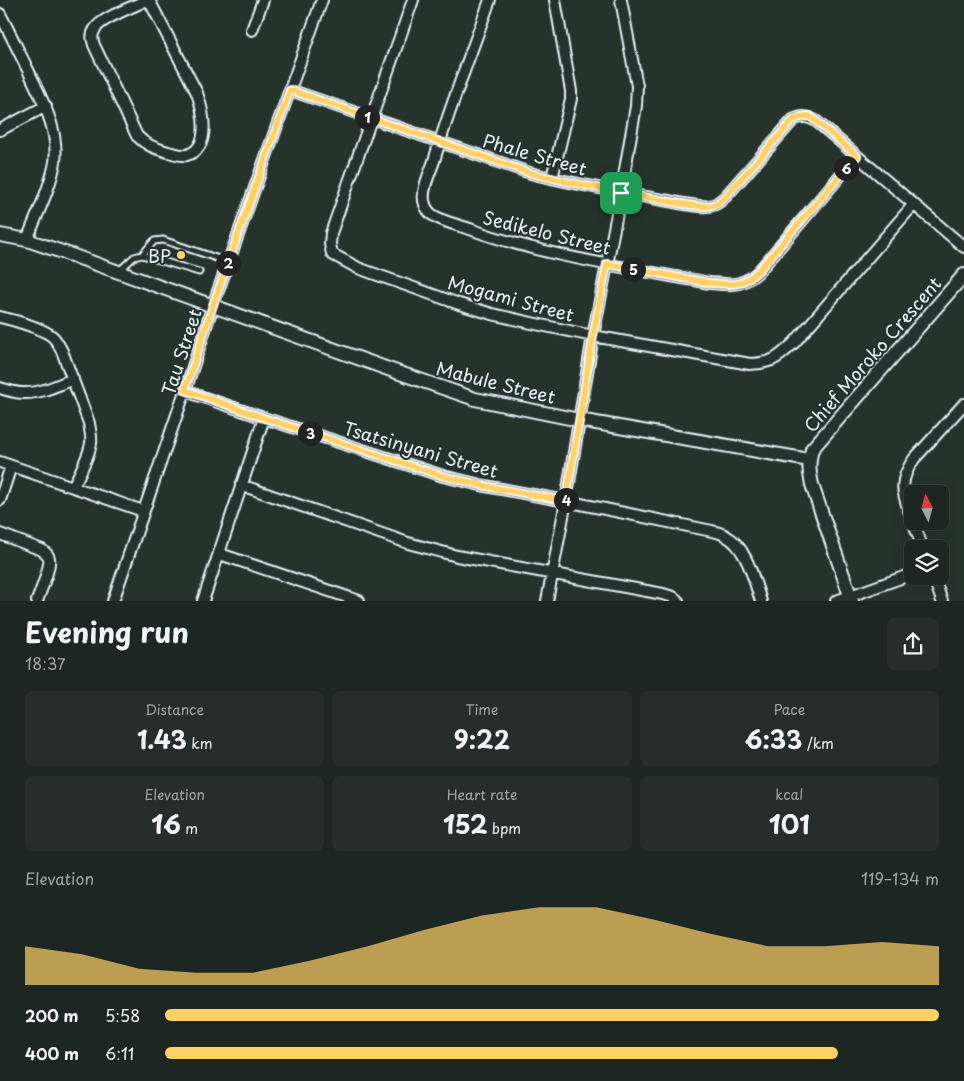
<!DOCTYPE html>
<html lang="en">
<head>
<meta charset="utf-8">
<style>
  body { margin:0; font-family:"Playpen Sans",sans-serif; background:#252e2a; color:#f1f3f6; height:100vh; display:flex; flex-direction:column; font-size:19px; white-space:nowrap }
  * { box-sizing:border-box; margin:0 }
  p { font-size:16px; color:#a0a5a5 }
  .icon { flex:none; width:28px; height:28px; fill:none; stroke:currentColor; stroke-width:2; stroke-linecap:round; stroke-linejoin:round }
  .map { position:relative; height:601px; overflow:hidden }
  .details { display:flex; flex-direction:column; background:#1c2622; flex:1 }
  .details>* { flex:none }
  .needle { width:32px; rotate:354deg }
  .fabs { position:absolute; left:904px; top:485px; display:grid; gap:10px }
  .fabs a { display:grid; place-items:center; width:45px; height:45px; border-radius:8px; background:#1c2622; box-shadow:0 2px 12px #0003,0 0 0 1px #3a4340; font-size:25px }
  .pin { position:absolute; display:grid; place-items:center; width:42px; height:42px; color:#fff; margin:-21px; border-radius:10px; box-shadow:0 2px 8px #0006 }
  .km { position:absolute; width:25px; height:25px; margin:-12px; border-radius:50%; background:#222; color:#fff; font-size:14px; line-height:25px; text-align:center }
  .round { display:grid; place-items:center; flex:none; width:52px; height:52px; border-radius:8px; background:#252e2a }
  .head { display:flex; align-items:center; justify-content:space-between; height:85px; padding:0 25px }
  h1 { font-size:28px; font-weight:700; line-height:38px }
  .figures { display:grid; grid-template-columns:repeat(3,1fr); gap:8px; height:85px; padding:5px 25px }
  .figures div { display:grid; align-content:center; border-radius:8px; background:#252e2a; text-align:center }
  .figures b { font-size:25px; font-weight:700 }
  .figures small { font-size:14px; font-weight:400 }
  .figures p { font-size:14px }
  .chart { height:140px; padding:10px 25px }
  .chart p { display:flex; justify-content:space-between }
  .chart svg { width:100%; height:90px; margin-top:5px; fill:#ffd166; opacity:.7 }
  ul { padding:0 25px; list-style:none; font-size:16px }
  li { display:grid; grid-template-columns:80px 60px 1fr; align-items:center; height:38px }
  li i { height:12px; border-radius:6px; background:#ffd166 }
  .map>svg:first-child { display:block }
</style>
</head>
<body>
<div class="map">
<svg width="964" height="601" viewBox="0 0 964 601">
  <rect width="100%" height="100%" fill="#26332d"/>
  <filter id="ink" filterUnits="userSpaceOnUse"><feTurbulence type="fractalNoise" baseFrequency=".02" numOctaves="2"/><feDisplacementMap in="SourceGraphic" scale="10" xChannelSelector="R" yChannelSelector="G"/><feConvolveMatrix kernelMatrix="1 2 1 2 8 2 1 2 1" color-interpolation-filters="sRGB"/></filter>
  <g filter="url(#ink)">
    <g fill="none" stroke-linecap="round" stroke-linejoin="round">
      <!-- service casing -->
      <g stroke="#e8f1f8" stroke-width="9">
        <path id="service" d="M 142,255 L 154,241 L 163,240 L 228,262
          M 119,271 L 134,257 L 142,255 L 199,272"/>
      </g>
      <!-- minor casing -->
      <g stroke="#e8f1f8" stroke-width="14">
        <path id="minor" d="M 147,0 C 135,6 101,18 95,29 C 91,35 92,39 94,45 L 137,136 C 147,146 155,148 168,152 C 173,153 181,156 187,155 C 212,148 203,110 197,93 L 149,0
          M 413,0 L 331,233 L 330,244 L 332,254 L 358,268 L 459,304 L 492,314 L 536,324 L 593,336 L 750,364 C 773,363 778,358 794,343 L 914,204
          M 490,0 C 471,53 450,106 434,161 C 430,173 422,188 424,201 C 425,206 427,210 431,214 C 442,222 458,225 470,229 C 547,257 630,268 710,283 C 732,285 742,287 759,271 L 857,156
          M 0,14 C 10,33 19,52 29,72 C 42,100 59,129 55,162 C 51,187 36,216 27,240
          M 252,30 L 263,0
          M 290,90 L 530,173 C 574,184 618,192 663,200 C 675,202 703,209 713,205 C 718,204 722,199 726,196 L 793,120 C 802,116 807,116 816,121 L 964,247
          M 0,130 L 46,106
          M 552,178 L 571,99 L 571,91 L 555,0
          M 0,317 C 13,320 43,328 53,337 C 57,341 59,346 62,351 L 89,423 C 90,430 92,437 91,443 C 89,457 79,474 73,487
          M 0,388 C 7,390 16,393 23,393 C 40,394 58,385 73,379
          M 185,391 L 264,418 L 443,476 L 485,486 L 566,501 L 712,531 C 716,532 722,533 726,536 C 747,547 754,581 761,601
          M 0,462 L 143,511
          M 241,485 L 408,543 L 457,556 L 663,594 L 673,597 L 678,601
          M 0,500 L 11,466
          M 912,519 C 903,494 897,483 914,459 L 964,404
          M 913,521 L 923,549
          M 0,534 L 42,550 C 45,552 48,554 49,558 C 51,567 40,592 37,601
          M 220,554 L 359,601
          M 933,576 L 942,601
          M 113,601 L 185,391 L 213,305 L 322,0
          M 203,601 L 264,418
          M 547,601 L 566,501 L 593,336 L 621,193 L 636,106 L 637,86 L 621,0
          M 836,601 L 912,574"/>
      </g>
      <!-- tertiary casing -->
      <g stroke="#e8f1f8" stroke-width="16">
        <path id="tertiary" d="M 0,235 L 27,240 L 74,256 L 391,370 L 475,399 L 579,420 L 809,460
          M 852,601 L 813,488 C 809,473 808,464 812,449 L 964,275"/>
      </g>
      <!-- service -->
      <use href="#service" stroke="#26332d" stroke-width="5"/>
      <!-- minor -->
      <use href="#minor" stroke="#26332d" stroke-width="10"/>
      <!-- tertiary -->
      <use href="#tertiary" stroke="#26332d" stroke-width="12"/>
    </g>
  </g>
  <g fill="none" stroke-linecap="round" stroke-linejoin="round" filter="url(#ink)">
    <!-- route casing -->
    <g stroke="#fff" stroke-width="10">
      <path id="route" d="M 290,90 L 530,173 C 575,184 621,193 667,201 C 678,203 703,209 713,205 C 718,204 722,199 726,196 L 793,120 L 801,117 L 809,116 L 816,121 L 857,156 L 759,270 C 742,287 732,285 710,283 L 607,264 L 593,336 L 566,501 L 485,486 L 443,476 L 264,418 L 185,390 L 213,305 Z"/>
    </g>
    <!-- route -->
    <use href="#route" stroke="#ffd166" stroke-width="6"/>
  </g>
  <!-- markers -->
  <circle fill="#ffd166" stroke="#26332d" stroke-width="2" cx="181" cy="255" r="5"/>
  <g text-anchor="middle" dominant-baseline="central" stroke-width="4" stroke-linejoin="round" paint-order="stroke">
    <!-- street labels -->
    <g font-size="18" fill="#e8f1f8" stroke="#26332d">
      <text transform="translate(535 154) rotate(16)">Phale Street</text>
      <text transform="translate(547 232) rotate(14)">Sedikelo Street</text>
      <text transform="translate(511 298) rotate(15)">Mogami Street</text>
      <text transform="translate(181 352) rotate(-72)">Tau Street</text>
      <text transform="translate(872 354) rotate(-49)">Chief Moroko Crescent</text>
      <text transform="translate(496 382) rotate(14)">Mabule Street</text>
      <text transform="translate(421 449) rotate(16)">Tsatsinyani Street</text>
    </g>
    <!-- poi labels -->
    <g font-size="18" fill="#e8f1f8" stroke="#26332d" text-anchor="end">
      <text x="171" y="255">BP</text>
    </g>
  </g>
</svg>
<div class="fabs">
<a><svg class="needle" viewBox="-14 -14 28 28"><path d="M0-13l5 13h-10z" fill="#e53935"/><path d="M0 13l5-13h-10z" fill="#a0a5a5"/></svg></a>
<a><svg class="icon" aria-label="layers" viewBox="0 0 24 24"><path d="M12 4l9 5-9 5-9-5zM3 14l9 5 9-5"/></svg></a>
</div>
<div class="pin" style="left:621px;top:193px;background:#1e9e55"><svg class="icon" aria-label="arrive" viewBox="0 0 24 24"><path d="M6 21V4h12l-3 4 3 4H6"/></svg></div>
<b class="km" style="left:367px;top:117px">1</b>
<b class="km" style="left:228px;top:263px">2</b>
<b class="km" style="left:310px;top:433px">3</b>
<b class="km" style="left:566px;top:500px">4</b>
<b class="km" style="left:633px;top:269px">5</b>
<b class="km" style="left:846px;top:168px">6</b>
</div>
<section class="details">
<div class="head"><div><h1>Evening run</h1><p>18:37</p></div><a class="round"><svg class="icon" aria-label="share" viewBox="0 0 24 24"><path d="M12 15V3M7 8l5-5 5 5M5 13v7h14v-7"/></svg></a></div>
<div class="figures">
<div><p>Distance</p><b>1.43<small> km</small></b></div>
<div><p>Time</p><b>9:22</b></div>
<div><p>Pace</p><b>6:33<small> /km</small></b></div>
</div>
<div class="figures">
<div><p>Elevation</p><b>16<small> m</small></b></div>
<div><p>Heart rate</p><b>152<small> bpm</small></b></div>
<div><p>kcal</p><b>101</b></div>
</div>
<div class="chart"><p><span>Elevation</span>119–134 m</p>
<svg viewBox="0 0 160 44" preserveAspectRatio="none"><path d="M0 44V25L10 29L20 36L30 38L40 38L50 32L60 25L70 17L80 10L90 6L100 6L110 12L120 19L130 25L140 25L150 23L160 25V44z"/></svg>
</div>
<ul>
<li><b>200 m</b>5:58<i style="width:100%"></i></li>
<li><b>400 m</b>6:11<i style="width:87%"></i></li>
</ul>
</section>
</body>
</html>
